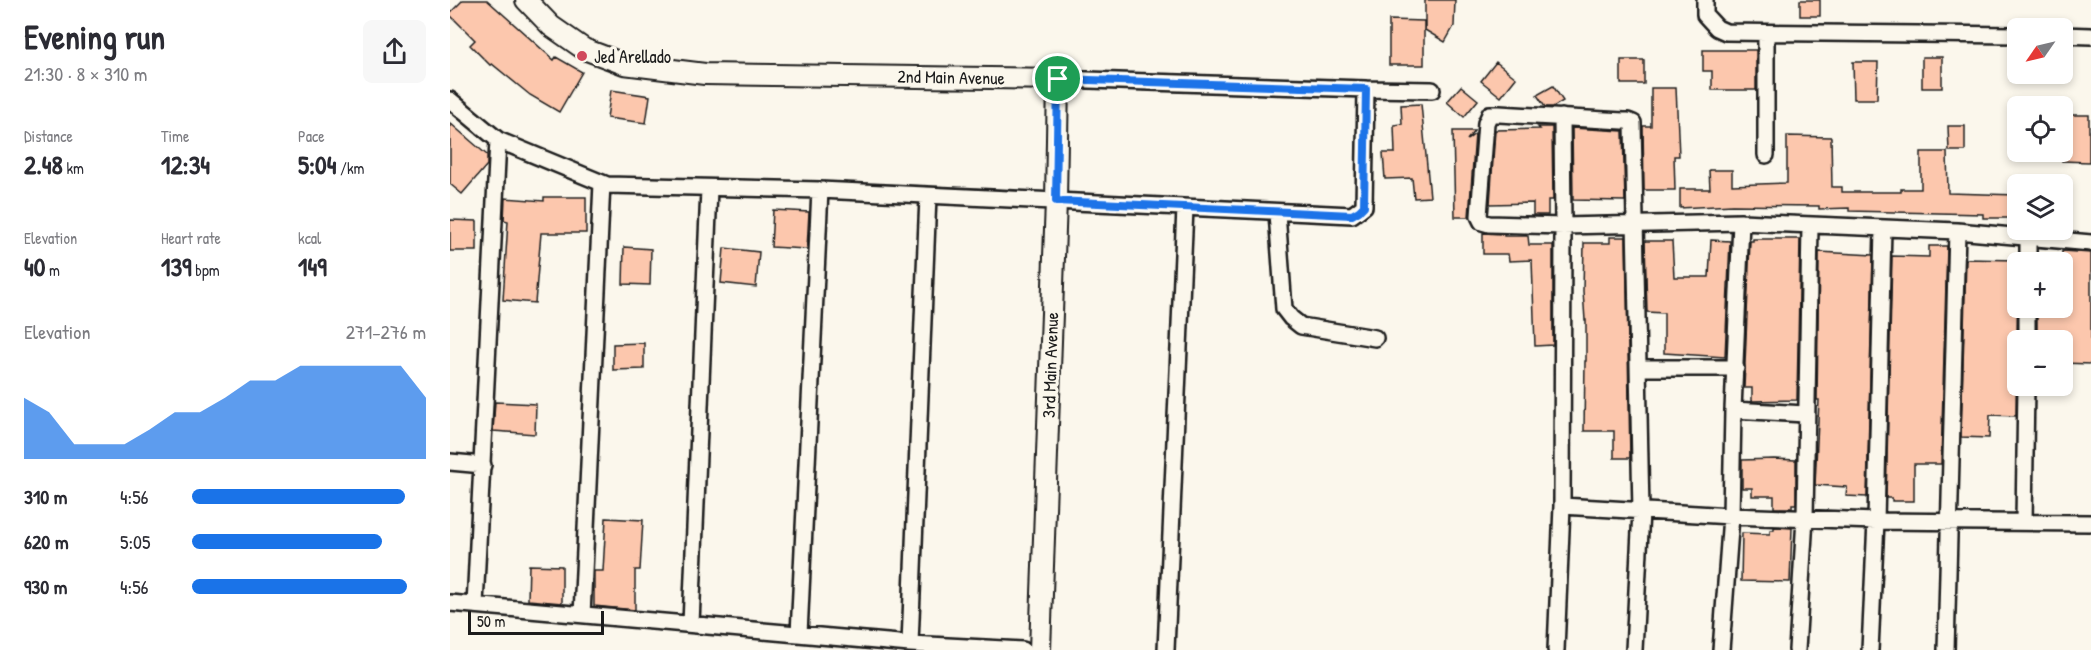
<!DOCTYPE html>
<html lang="en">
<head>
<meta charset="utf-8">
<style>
  body { margin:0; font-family:"Patrick Hand",sans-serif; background:#f7f7f7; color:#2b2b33; height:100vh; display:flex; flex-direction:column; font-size:22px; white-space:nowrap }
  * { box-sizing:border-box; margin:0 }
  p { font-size:20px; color:#7c7c81 }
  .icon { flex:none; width:33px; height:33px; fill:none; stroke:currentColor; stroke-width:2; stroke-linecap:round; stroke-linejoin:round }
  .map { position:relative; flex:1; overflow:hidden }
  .details { display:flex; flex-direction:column; background:#fff; width:450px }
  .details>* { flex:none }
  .needle { width:39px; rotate:236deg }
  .buttons { position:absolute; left:1557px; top:18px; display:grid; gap:12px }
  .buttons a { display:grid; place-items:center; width:66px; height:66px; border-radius:9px; background:#fff; box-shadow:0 3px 9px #0003; font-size:30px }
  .scale { position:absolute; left:18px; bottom:15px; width:136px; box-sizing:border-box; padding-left:6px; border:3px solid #1c1c1c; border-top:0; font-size:16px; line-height:21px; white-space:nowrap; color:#1c1c1c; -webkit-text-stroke:4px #fbf7ec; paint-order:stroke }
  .pin { position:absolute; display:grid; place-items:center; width:51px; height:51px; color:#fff; margin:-26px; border:3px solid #fff; border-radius:50%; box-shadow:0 2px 6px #0007 }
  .round { display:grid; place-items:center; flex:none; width:63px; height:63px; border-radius:9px; background:#f7f7f7 }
  .overview { display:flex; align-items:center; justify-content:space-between; height:102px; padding:0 24px }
  h1 { font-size:33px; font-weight:800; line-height:45px }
  .figures { display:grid; grid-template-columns:repeat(3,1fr); gap:9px; height:102px; padding:6px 24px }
  .figures div { display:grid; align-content:center }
  .figures b { font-size:26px; font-weight:800 }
  .figures small { font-size:16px; font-weight:400 }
  .figures p { font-size:16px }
  .chart { height:168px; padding:12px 24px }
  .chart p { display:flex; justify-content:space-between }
  .chart svg { width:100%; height:108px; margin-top:6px; fill:#1a73e8; opacity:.7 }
  ul { padding:0 24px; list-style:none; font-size:20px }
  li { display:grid; grid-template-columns:96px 72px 1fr; align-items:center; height:45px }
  li i { height:15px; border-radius:8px; background:#1a73e8 }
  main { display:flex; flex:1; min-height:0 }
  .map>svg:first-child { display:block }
</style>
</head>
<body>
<main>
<section class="details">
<div class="overview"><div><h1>Evening run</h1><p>21:30 · 8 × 310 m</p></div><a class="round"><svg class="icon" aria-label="share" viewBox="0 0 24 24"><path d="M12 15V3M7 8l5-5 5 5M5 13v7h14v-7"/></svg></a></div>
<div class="figures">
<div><p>Distance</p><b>2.48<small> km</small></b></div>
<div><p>Time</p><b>12:34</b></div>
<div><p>Pace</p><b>5:04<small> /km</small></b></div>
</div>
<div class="figures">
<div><p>Elevation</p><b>40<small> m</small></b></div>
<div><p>Heart rate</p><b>139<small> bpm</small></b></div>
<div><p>kcal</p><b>149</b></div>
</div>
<div class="chart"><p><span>Elevation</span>271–276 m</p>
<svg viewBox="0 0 160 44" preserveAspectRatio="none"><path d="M0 44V19L10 25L20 38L30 38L40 38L50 32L60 25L70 25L80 19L90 12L100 12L110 6L120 6L130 6L140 6L150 6L160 19V44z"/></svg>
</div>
<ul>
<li><b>310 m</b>4:56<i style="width:91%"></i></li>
<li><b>620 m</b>5:05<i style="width:81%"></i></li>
<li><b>930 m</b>4:56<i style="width:92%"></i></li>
</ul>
</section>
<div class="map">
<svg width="1641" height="650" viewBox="0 0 1641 650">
  <rect width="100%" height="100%" fill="#fbf7ec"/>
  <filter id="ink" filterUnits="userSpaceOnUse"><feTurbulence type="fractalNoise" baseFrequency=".0167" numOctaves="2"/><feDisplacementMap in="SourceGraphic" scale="12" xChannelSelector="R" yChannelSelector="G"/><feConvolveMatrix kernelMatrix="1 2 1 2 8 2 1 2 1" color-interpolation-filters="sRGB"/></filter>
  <g filter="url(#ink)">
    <!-- building -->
    <path fill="#fcc7ad" stroke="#1c1c1c" stroke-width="1.5" d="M 13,0 L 37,0 L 104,60 L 106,57 L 132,72 L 109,112 L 80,95 L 42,64 L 40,65 L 20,45 L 25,40 L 0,15 L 0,13 Z
      M 975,0 L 1005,0 L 1004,26 L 995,42 L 975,30 Z
      M 1350,0 L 1370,0 L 1370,16 L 1350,16 Z
      M 939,20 L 974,21 L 974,65 L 939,65 Z
      M 1253,50 L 1306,50 L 1306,90 L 1262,90 L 1262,71 L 1253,71 Z
      M 1472,57 L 1492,57 L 1492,88 L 1472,88 Z
      M 1171,60 L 1194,60 L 1194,84 L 1171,84 Z
      M 1046,62 L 1066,78 L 1051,97 L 1031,81 Z
      M 1403,62 L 1428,62 L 1427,99 L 1404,99 Z
      M 1011,86 L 1028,100 L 1014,117 L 997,102 Z
      M 1103,86 L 1113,101 L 1103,107 L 1095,107 L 1087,95 Z
      M 1201,88 L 1226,88 L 1229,156 L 1224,156 L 1225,190 L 1194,190 L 1193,126 L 1201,126 Z
      M 161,90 L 200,96 L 196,123 L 157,118 Z
      M 971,104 L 980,197 L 964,198 L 962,178 L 935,179 L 933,153 L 945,153 L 944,125 L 952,124 L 951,105 Z
      M 1612,115 L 1639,115 L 1639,162 L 1612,161 Z
      M 0,123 L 37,155 L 37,165 L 12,194 L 0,184 Z
      M 1498,126 L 1515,126 L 1515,151 L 1499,151 Z
      M 1088,127 L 1102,127 L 1103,200 L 1098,200 L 1098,215 L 1083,215 L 1083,203 L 1040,204 L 1045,130 L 1090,129 Z
      M 1122,128 L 1173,131 L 1175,201 L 1123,200 Z
      M 1003,131 L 1024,131 L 1017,140 L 1025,134 L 1019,217 L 1005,217 Z
      M 1337,136 L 1381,137 L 1382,187 L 1392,187 L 1392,192 L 1451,192 L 1451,189 L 1471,189 L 1471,152 L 1497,152 L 1498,193 L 1568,195 L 1568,218 L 1533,218 L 1533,214 L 1399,211 L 1399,208 L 1369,209 L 1369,206 L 1282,205 L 1230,208 L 1230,189 L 1260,189 L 1259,170 L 1282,170 L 1282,185 L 1337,183 Z
      M 94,197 L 136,197 L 136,233 L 91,233 L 85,303 L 53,300 L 58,221 L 54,220 L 55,198 L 94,201 Z
      M 323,210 L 359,212 L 357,249 L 321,247 Z
      M 0,220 L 27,221 L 27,251 L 0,251 Z
      M 1033,233 L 1054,234 L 1054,236 L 1078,236 L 1079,245 L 1103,245 L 1103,345 L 1085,346 L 1082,260 L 1059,261 L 1058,254 L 1033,254 Z
      M 1160,237 L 1176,237 L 1180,458 L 1164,458 L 1164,431 L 1134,431 L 1135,361 L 1136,361 L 1136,320 L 1135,320 L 1133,291 L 1134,243 L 1160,243 Z
      M 1303,239 L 1350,239 L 1347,400 L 1302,401 L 1302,388 L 1294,388 L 1300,241 L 1303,241 Z
      M 1261,240 L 1280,241 L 1275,357 L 1214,353 L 1214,313 L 1197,312 L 1195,241 L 1222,241 L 1224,277 L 1259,277 Z
      M 1479,246 L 1497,246 L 1491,464 L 1464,464 L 1464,501 L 1442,501 L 1442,498 L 1436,498 L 1442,256 L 1479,257 Z
      M 174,247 L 201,249 L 200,285 L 173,284 Z
      M 274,248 L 309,252 L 306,287 L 271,283 Z
      M 1612,251 L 1641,253 L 1641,364 L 1612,363 L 1612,333 L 1587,332 L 1587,308 L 1612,308 Z
      M 1369,252 L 1423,255 L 1417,497 L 1396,496 L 1397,487 L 1365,485 L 1369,400 L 1367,400 Z
      M 1516,259 L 1568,260 L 1566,416 L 1540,415 L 1539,438 L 1511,437 Z
      M 194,343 L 194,369 L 163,370 L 163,344 Z
      M 45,402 L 86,404 L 85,434 L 43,431 Z
      M 1324,459 L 1346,460 L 1346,504 L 1342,504 L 1342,508 L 1324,508 L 1324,496 L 1302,496 L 1302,488 L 1292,488 L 1292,460 Z
      M 156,518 L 193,520 L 190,570 L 185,570 L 185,610 L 144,606 L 144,571 L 153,571 Z
      M 1324,527 L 1342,528 L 1340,582 L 1291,581 L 1292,533 L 1320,534 L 1320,530 L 1324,530 Z
      M 79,565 L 112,566 L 112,603 L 78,600 Z"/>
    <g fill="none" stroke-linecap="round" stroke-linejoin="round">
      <!-- minor casing -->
      <g stroke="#1c1c1c" stroke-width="20">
        <path id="minor" d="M 1255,0 L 1255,15 L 1267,28 L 1276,32 L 1568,35
          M 1612,35 L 1641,36
          M 916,89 L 982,90
          M 0,100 L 48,140 L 157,185 L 370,190 L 902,215 L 914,206 L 916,89 L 608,79
          M 1112,117 L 1113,226 L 1039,224 L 1032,222 L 1029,216 L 1036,123 L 1040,114 L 1049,114 L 1173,121 L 1178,121 L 1183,123 L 1191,511 L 1184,650
          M 1316,155 L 1316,33
          M 827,213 L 834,309 L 841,318 L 851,326 L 925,338
          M 1578,262 L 1578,239
          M 1577,340 L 1577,308
          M 1188,368 L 1286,368
          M 1283,410 L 1355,414
          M 0,462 L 33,465
          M 1112,506 L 1281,516 L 1426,521 L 1641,523
          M 1574,522 L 1576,386
          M 0,603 L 460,644 L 573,650
          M 25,605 L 48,140
          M 132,615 L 152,183
          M 241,624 L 259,189
          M 349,634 L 370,190
          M 460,644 L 478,196
          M 716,650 L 735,208
          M 1106,650 L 1112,506 L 1113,226 L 1291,222 L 1507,231 L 1641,243
          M 1271,650 L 1281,516 L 1283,410 L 1291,222
          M 1347,650 L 1355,518 L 1360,226
          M 1420,650 L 1426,521 L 1433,229
          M 1496,650 L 1507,231"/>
      </g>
      <!-- tertiary casing -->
      <g stroke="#1c1c1c" stroke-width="24">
        <path id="tertiary" d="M 76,0 L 101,26 L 134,49 L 174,64 L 255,74 L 608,79 L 606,201 L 590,650"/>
      </g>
      <!-- minor -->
      <use href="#minor" stroke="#fbf7ec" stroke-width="15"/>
      <!-- tertiary -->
      <use href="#tertiary" stroke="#fbf7ec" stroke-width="20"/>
    </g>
  </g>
  <g fill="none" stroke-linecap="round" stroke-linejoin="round" filter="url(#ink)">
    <!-- route casing -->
    <g stroke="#fff" stroke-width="12">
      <path id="route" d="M 608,79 L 916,89 L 914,206 L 909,211 L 902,215 L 606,201 Z"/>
    </g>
    <!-- route -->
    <use href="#route" stroke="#1a73e8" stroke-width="8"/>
  </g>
  <!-- markers -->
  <circle fill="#d1495b" stroke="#fbf7ec" stroke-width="2" cx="132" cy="56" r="6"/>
  <g text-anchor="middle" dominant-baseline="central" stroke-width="6" stroke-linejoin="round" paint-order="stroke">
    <!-- poi labels -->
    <g font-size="18" fill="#1c1c1c" stroke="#fbf7ec" text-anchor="start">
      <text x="144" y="56">Jed Arellado</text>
    </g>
    <!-- street labels -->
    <g font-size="18" fill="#1c1c1c" stroke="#fbf7ec">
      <text transform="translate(501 77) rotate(1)">2nd Main Avenue</text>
      <text transform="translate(600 365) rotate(-88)">3rd Main Avenue</text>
    </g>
  </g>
</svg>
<div class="buttons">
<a><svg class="needle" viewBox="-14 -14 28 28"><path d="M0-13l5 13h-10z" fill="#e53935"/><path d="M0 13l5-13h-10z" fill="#7c7c81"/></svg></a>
<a><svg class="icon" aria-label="locate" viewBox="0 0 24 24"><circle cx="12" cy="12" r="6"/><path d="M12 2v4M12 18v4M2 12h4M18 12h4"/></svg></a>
<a><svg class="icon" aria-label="layers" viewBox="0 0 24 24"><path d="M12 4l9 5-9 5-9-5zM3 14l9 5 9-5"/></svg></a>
<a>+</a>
<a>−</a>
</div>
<div class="scale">50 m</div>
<div class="pin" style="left:608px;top:79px;background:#1e9e55"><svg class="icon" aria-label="arrive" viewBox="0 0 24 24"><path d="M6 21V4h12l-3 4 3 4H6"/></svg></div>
</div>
</main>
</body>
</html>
